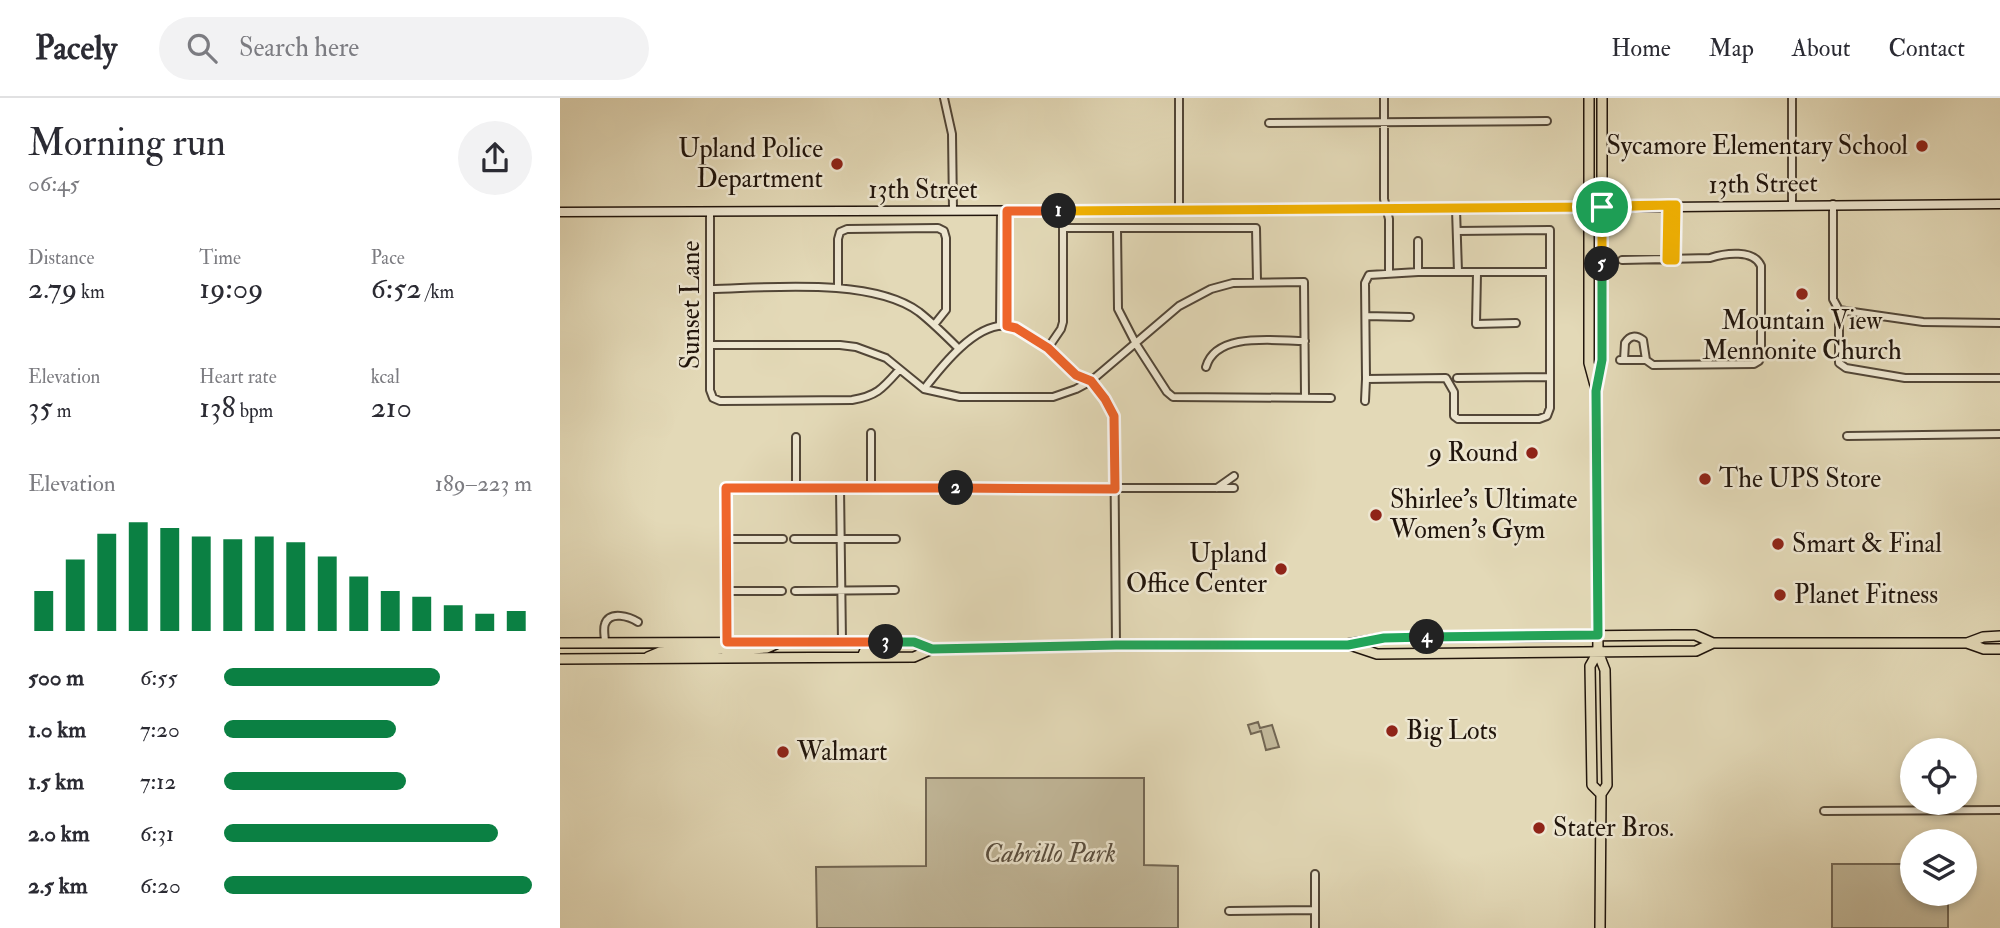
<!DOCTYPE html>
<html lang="en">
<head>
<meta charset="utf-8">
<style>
  body { margin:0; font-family:"IM FELL Double Pica",serif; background:#f2f2f3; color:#2b2b33; height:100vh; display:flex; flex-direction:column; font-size:26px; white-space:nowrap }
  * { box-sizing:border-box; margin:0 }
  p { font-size:23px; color:#7c7c81 }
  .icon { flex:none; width:38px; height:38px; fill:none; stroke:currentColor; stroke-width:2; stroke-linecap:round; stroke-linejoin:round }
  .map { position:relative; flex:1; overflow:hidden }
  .sheet { display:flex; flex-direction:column; background:#fff; width:560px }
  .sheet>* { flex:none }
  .tools { position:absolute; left:1340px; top:640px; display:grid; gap:14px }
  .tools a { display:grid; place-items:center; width:77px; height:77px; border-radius:50%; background:#fff; box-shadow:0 4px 10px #0003; font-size:35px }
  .pin { position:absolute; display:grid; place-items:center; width:60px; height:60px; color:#fff; margin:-30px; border:4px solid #fff; border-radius:50%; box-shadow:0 2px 7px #0007 }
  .km { position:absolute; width:35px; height:35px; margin:-18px; border-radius:50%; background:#222; color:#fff; font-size:19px; line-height:35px; text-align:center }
  .round { display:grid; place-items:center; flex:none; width:74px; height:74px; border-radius:37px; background:#f2f2f3 }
  .head { display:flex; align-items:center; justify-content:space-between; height:119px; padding:0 28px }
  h1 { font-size:38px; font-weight:600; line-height:52px }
  .metrics { display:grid; grid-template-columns:repeat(3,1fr); gap:10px; height:119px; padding:7px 28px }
  .metrics div { display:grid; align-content:center }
  .metrics b { font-size:30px; font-weight:600 }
  .metrics small { font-size:19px; font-weight:400 }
  .metrics p { font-size:19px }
  .chart { height:196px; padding:14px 28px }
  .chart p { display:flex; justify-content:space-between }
  .chart svg { width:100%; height:126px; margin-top:7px; stroke:#0b8043; stroke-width:6 }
  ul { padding:0 28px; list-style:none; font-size:23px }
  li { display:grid; grid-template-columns:112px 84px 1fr; align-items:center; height:52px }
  li i { height:18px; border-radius:9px; background:#0b8043 }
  header { display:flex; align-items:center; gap:42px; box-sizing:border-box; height:98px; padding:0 35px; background:#fff; border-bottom:2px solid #e1e1e2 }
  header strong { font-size:33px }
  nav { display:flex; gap:38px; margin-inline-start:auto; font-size:24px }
  .search { width:490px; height:63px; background:#f2f2f3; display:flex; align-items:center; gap:18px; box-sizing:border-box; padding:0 24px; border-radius:38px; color:#7c7c81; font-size:26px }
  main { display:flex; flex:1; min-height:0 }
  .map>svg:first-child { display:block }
</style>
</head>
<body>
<header>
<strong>Pacely</strong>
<div class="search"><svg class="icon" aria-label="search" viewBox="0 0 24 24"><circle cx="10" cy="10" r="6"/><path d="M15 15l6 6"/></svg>Search here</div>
<nav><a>Home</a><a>Map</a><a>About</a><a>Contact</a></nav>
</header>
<main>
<section class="sheet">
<div class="head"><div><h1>Morning run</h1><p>06:45</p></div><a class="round"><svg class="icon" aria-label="share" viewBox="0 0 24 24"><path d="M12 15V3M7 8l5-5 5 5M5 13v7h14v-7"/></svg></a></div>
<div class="metrics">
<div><p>Distance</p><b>2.79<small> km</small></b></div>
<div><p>Time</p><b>19:09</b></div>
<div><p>Pace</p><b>6:52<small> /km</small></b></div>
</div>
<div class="metrics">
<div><p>Elevation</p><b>35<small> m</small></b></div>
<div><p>Heart rate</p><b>138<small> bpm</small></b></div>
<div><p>kcal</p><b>210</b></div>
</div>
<div class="chart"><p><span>Elevation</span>189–223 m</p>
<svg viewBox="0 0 160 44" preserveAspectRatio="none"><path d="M5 44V30M15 44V19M25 44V10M35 44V6M45 44V8M55 44V11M65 44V12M75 44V11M85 44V13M95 44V18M105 44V25M115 44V30M125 44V32M135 44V35M145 44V38M155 44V37"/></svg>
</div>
<ul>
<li><b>500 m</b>6:55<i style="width:70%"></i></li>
<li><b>1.0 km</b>7:20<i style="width:56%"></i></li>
<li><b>1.5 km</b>7:12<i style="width:59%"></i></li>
<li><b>2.0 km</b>6:31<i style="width:89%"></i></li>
<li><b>2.5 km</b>6:20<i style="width:100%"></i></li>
</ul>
</section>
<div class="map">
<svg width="1440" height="830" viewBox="0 0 1440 830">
  <rect width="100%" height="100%" fill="#e3d9b7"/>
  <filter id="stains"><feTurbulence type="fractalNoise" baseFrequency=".00286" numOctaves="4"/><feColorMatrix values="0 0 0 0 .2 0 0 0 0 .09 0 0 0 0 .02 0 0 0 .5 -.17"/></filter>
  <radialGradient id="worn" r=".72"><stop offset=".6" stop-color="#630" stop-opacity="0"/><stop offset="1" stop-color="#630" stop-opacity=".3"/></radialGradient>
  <!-- green -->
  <path fill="#c2b89a" stroke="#726653" stroke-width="2" d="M 698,624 L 700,630 L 712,627 L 719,649 L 706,652 L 701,633 L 691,636 L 688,627 Z
    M 366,680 L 584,680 L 584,767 L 618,768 L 618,830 L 257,830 L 256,769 L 366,768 Z
    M 1272,766 L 1353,766 L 1353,796 L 1388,796 L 1388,830 L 1272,830 Z"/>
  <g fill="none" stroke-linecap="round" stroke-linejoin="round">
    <!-- street casing -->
    <g stroke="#524637" stroke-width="10">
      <path id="street" d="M 384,0 L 392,36 L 393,112
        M 619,0 L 619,112
        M 824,0 L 824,101 L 829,121 L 829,175
        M 1232,0 L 1232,107
        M 709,25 L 987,23
        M 1273,106 L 1273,201 L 1279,212 L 1363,224 L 1440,225
        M 896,111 L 898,174
        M 150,113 L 150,292 L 153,300 L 160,303 L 292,302 C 317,298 323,290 339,272
        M 557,130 L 558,211 L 576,246 L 607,294 L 613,299 L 771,300
        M 897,133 L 990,132 L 990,310 L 987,318 L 979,321 L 898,321 L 894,318 L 894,294 L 886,280 L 806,281 L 805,185 L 809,177 L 858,174 L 989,174
        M 858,143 L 858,174
        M 1115,161 L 1116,107
        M 1107,162 L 1108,107
        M 917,175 L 916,226 L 956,225
        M 278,190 L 278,141 L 280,134 L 287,131 L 378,130 L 384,133 L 386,140 L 386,212 L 374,227
        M 150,191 C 208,190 311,179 359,214 C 373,225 386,238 399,251
        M 1279,212 L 1279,265 L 1286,270 L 1345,280 L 1440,280
        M 806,218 L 850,219
        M 440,228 L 441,113
        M 447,228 L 447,113
        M 150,247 L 280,247 L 296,249 L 326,260 L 364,291 L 400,299 L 493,299 L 516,291 L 531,283 L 619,208 L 651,191 L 673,185 L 744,184 L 745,299
        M 488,250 L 501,231 L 503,224 L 503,130 L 696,130 L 697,183
        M 1060,262 L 1086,262 L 1093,267 L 1194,266 L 1199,263 L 1201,258 L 1201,168 C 1194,151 1165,155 1150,160 L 1062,162
        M 1064,262 L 1065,245 C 1070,237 1076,237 1083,242 L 1086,262
        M 646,269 C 656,233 716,243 745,243
        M 897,280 L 989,279
        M 364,291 C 381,269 416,224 447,228 C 468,230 493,255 508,270 C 512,273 515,278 520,280 C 523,282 527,281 530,283 C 541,289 549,308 554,318 L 556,547
        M 805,303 L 806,281
        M 311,335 L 311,390
        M 1287,338 L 1440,336
        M 236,339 L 236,389
        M 280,389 L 282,544
        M 657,390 L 674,378
        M 166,441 L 223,441
        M 234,441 L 336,441
        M 166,493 L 222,493
        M 235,493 L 335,492
        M 167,544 L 166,390 L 674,390
        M 45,545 C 45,539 43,531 45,526 C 50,512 70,519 78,524
        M 1264,713 L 1440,712
        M 755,776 L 755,830
        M 669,813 L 755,812"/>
    </g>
    <!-- secondary casing -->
    <g stroke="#21150c" stroke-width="11">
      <path id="secondary" d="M 0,114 L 896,111 L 1440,106"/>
    </g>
    <!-- primary casing -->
    <g stroke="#21150c" stroke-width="12">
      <path id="primary" d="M 1029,0 L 1029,265 L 1036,291
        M 0,545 L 354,544 L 372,551 L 556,547 L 788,546 L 824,540 L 1115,537 L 1135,537 L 1153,545 L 1407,545 L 1424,551 L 1440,551
        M 1407,545 L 1423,539 L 1440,538
        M 790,547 L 817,556 L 1136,553 L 1153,545
        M 1038,554 L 1030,568 L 1032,687 L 1041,696
        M 88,559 L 100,554 L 162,551 L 167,544
        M 302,559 L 305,552 L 324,550
        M 165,560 L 169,552 L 207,550 L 216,546
        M 0,561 L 354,559 L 372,551
        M 1040,830 L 1041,696 L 1047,687 L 1045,572 L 1038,554 L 1036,293 L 1042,262 L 1042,0"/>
    </g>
    <!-- street -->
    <use href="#street" stroke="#ede6d0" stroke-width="6"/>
    <!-- secondary -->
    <use href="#secondary" stroke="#ede6d0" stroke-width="8"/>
    <!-- primary -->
    <use href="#primary" stroke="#e3d9b7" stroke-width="9"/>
  </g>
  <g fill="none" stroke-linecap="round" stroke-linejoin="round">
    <!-- split-1 casing -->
    <g stroke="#fff" stroke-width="14">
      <path id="split-1" d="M 499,113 L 1042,109"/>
    </g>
    <!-- split-2 casing -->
    <g stroke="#fff" stroke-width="14">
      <path id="split-2" d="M 396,390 L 555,391 L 554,318 L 545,301 L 531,283 L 516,277 L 488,250 L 456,230 L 447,228 L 447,113 L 499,113"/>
    </g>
    <!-- split-3 casing -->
    <g stroke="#fff" stroke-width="14">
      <path id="split-3" d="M 326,544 L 167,544 L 166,390 L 396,390"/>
    </g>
    <!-- split-4 casing -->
    <g stroke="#fff" stroke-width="14">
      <path id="split-4" d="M 326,544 L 354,544 L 372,551 L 556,547 L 788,547 L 824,540 L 867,539"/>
    </g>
    <!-- split-5 casing -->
    <g stroke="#fff" stroke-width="14">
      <path id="split-5" d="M 867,539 L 1038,537 L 1036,293 L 1042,262 L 1042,166"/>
    </g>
    <!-- split-6 casing -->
    <g stroke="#fff" stroke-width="14">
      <path id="split-6" d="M 1042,109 L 1108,107 L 1107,162 L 1115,162 L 1116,107 L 1108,107 L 1051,108 L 1042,109 L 1042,166"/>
    </g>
    <!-- split-1 -->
    <use href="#split-1" stroke="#f5b400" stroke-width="9"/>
    <!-- split-2 -->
    <use href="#split-2" stroke="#f0652b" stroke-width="9"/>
    <!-- split-3 -->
    <use href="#split-3" stroke="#f0652b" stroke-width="9"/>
    <!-- split-4 -->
    <use href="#split-4" stroke="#22a559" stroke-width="9"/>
    <!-- split-5 -->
    <use href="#split-5" stroke="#22a559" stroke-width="9"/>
    <!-- split-6 -->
    <use href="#split-6" stroke="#f5b400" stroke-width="9"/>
  </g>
  <!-- markers -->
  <g fill="#8f2418" stroke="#ede6d0" stroke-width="2.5">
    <circle cx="1362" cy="48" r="7"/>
    <circle cx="277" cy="66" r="7"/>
    <circle cx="1242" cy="196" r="7"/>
    <circle cx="972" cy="355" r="7"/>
    <circle cx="1145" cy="381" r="7"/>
    <circle cx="816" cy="417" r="7"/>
    <circle cx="1218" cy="446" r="7"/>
    <circle cx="721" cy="471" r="7"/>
    <circle cx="1220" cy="497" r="7"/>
    <circle cx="832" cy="633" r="7"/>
    <circle cx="223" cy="654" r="7"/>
    <circle cx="979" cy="730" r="7"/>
  </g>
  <g text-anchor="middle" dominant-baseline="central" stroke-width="5" stroke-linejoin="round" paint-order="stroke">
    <!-- poi labels -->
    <g font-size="26" fill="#21150c" stroke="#ede6d0" text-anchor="start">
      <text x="1348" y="48" text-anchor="end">Sycamore Elementary School</text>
      <text x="263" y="51" text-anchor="end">Upland Police<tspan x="263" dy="30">Department</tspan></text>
      <text x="1242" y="223" text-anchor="middle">Mountain View<tspan x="1242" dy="30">Mennonite Church</tspan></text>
      <text x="958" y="355" text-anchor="end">9 Round</text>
      <text x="1159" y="381">The UPS Store</text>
      <text x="830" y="402">Shirlee's Ultimate<tspan x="830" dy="30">Women's Gym</tspan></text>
      <text x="1232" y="446">Smart &amp; Final</text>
      <text x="707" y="456" text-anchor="end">Upland<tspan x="707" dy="30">Office Center</tspan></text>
      <text x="1234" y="497">Planet Fitness</text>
      <text x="846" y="633">Big Lots</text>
      <text x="237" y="654">Walmart</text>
      <text x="993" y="730">Stater Bros.</text>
    </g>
    <!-- street labels -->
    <g font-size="26" fill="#21150c" stroke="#ede6d0">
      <text transform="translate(1203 86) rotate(-1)">13th Street</text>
      <text x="363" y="92">13th Street</text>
      <text transform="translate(131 207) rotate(-90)">Sunset Lane</text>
    </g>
    <!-- park labels -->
    <g font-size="26" font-style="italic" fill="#594e3e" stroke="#ede6d0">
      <text x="490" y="756">Cabrillo Park</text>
    </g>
  </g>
  <rect width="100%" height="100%" filter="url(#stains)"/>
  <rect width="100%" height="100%" fill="url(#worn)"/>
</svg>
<div class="tools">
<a><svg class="icon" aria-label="locate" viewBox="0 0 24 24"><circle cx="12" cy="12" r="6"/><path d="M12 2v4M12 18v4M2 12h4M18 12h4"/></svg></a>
<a><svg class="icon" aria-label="layers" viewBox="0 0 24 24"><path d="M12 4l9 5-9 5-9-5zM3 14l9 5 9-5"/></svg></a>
</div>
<div class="pin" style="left:1042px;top:109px;background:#1e9e55"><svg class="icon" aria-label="arrive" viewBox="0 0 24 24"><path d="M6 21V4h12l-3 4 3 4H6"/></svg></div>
<b class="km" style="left:499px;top:113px">1</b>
<b class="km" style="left:396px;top:390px">2</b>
<b class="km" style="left:326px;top:544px">3</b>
<b class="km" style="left:867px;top:539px">4</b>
<b class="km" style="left:1042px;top:166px">5</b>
</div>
</main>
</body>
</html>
